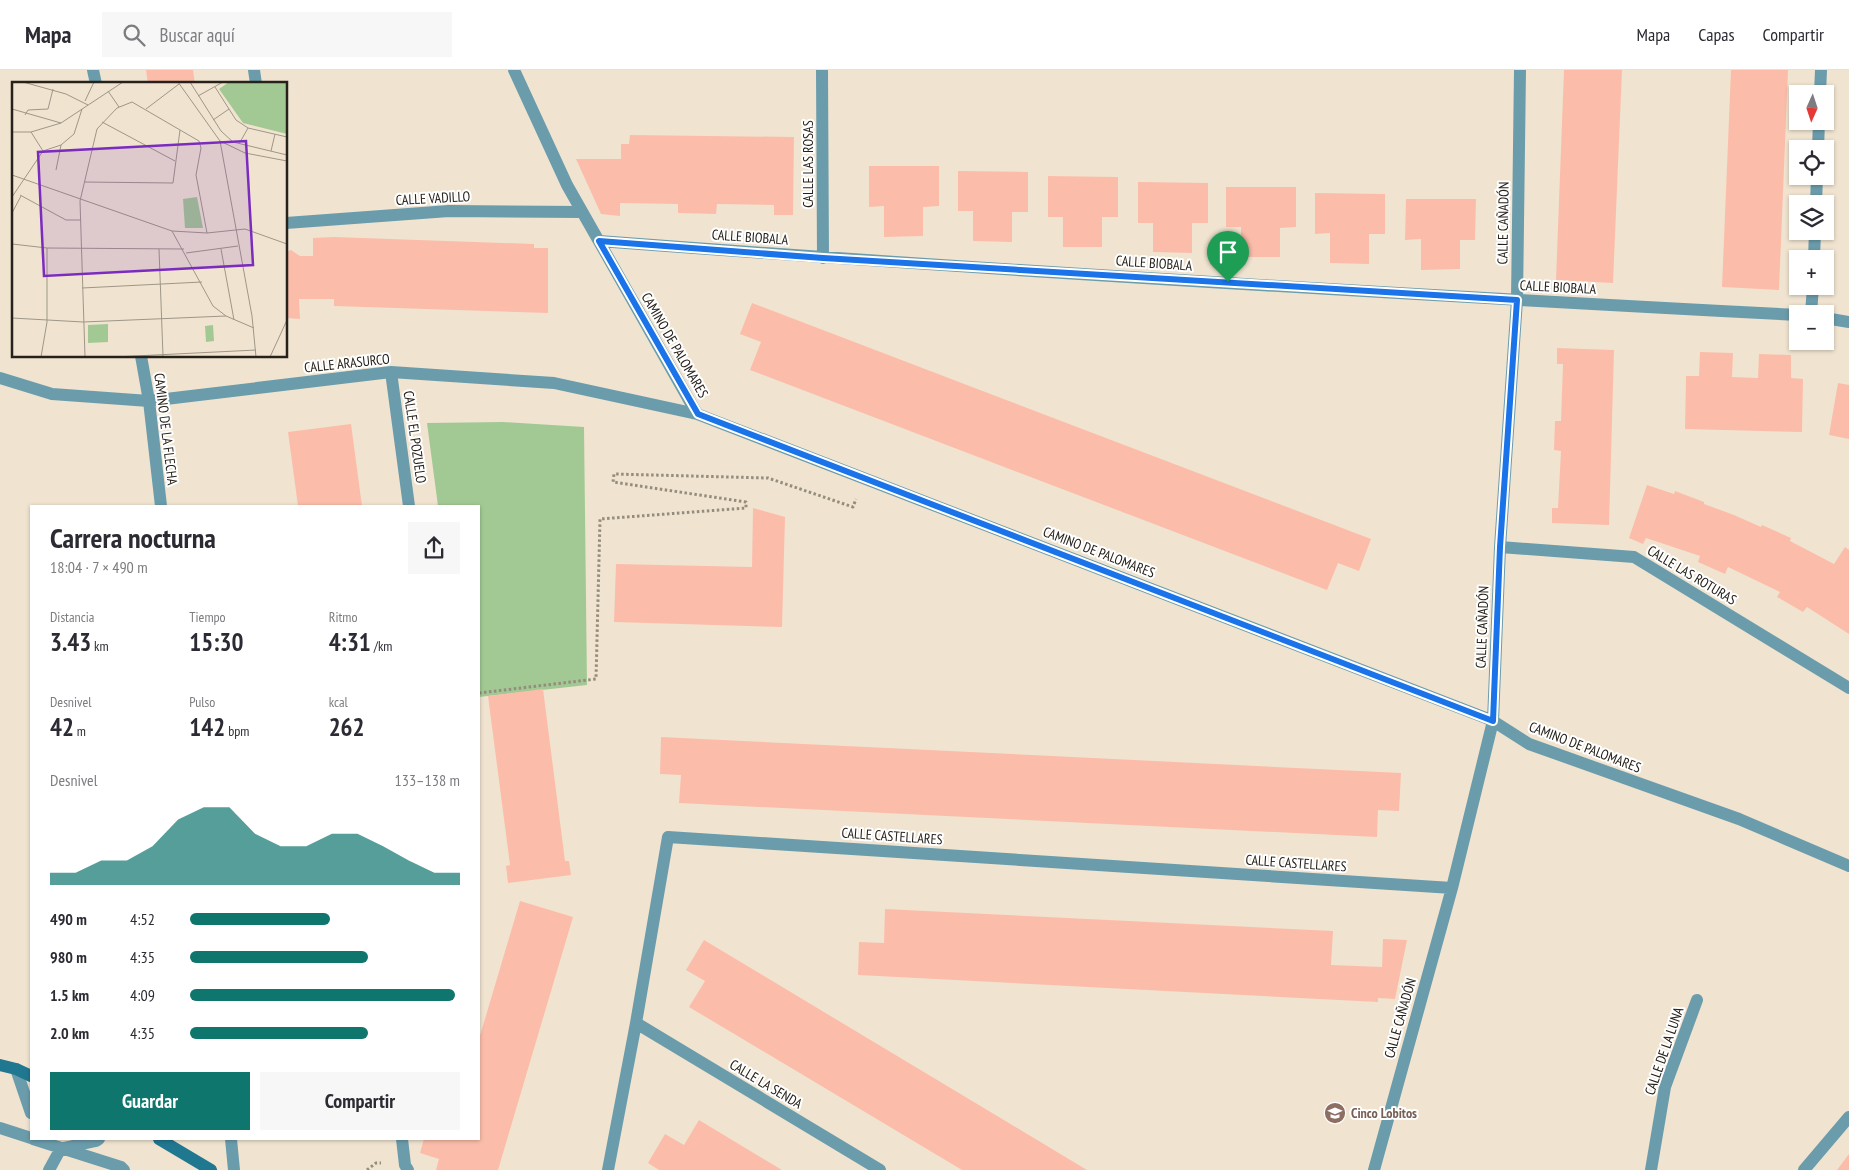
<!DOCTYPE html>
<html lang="es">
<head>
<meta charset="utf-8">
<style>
  body { margin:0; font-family:"PT Sans Narrow",sans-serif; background:#f7f7f7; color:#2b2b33; height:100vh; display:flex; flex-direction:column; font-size:19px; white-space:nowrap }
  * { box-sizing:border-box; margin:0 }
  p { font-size:16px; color:#7c7c81 }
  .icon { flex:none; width:28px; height:28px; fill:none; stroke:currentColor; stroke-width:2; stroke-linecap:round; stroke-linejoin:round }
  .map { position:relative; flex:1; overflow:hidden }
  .details { position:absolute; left:30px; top:435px; width:450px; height:635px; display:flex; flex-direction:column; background:#fff; border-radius:0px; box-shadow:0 1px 4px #0004 }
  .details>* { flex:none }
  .needle { width:32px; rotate:183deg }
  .tools { position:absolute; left:1789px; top:15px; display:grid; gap:10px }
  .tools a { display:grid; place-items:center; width:45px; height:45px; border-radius:0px; background:#fff; box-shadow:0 1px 4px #0004; font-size:25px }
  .pin { position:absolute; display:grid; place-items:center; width:42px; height:42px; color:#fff; margin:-51px -21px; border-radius:50% 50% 50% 0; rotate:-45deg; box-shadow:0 0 5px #0007 }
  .pin .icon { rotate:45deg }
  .round { display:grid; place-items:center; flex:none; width:52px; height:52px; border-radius:0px; background:#f7f7f7 }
  .summary { display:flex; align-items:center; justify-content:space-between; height:85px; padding:0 20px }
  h1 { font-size:28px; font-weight:600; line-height:38px }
  .metrics { display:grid; grid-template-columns:repeat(3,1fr); gap:8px; height:85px; padding:5px 20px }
  .metrics div { display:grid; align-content:center }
  .metrics b { font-size:25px; font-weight:600 }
  .metrics small { font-size:14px; font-weight:400 }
  .metrics p { font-size:14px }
  .chart { height:140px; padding:10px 20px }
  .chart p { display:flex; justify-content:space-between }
  .chart svg { width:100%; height:90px; margin-top:5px; fill:#0f766e; opacity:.7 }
  .primary-button { display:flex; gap:10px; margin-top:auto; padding:10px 20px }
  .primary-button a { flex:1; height:58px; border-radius:0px; background:#0f766e; color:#fff; font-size:20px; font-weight:600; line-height:58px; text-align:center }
  .primary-button a+a { background:#f7f7f7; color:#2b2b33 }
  ul { padding:0 20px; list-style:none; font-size:16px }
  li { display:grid; grid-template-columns:80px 60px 1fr; align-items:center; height:38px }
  li i { height:12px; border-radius:6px; background:#0f766e }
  header { display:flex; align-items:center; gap:30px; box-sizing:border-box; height:70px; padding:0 25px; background:#fff; border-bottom:1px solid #e1e1e2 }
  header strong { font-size:24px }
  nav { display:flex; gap:28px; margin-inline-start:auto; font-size:18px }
  .search { width:350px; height:45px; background:#f7f7f7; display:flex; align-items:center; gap:12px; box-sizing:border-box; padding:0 18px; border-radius:0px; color:#7c7c81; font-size:19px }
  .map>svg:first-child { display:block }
</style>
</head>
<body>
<header>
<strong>Mapa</strong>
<div class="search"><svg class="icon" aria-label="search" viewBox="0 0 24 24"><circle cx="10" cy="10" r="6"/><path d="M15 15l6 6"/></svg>Buscar aquí</div>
<nav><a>Mapa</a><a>Capas</a><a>Compartir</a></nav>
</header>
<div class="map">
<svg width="1849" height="1100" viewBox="0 0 1849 1100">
  <rect width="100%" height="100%" fill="#f0e4d0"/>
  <!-- green -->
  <path fill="#a2c993" d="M 503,352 L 584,357 L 587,615 L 479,627 L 479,436 L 438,436 L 427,353 Z"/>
  <!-- building -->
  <path fill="#fbbdaa" d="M 146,0 L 193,0 L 195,14 L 148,14 Z
    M 1564,0 L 1622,0 L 1613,213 L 1556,210 Z
    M 1731,0 L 1788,0 L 1779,220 L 1722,217 Z
    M 630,65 L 794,67 L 793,145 L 774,145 L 774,135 L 717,134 L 716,144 L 678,143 L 678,134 L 620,133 L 620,146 L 601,144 L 576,89 L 621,89 L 621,74 L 629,74 Z
    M 869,96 L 939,96 L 939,136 L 923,137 L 923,166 L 884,167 L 884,136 L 869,137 Z
    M 958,101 L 1028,102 L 1028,142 L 1012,142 L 1012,172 L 973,171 L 973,141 L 958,141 Z
    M 1048,106 L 1118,107 L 1118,147 L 1102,147 L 1102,177 L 1063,177 L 1063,147 L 1048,147 Z
    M 1138,112 L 1208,113 L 1208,153 L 1192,153 L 1192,183 L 1153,182 L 1153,153 L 1138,153 Z
    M 1226,117 L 1296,117 L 1296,157 L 1280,158 L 1280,187 L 1241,187 L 1241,157 L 1226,157 Z
    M 1315,123 L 1385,124 L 1385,164 L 1369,164 L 1369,194 L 1330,193 L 1330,163 L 1315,164 Z
    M 1406,129 L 1476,129 L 1475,170 L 1460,170 L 1460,199 L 1421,200 L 1421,169 L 1405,170 Z
    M 334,167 L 534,174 L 534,178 L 548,178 L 548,243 L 334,236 L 334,229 L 299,229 L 300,249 L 286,248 L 286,182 L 291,180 L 300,186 L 313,186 L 313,168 Z
    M 752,233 L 1371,469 L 1359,501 L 1338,493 L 1327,520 L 750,300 L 761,272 L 740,264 Z
    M 1557,278 L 1614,280 L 1609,455 L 1552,453 L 1552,438 L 1558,438 L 1561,381 L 1554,380 L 1555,351 L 1561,351 L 1563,294 L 1557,294 Z
    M 1700,282 L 1733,283 L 1732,307 L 1758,308 L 1759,284 L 1791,285 L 1791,308 L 1803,309 L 1802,362 L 1685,359 L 1686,306 L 1699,306 Z
    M 1838,313 L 1849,315 L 1849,369 L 1829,365 Z
    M 351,354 L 362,436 L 298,436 L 288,362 Z
    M 1647,415 L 1674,424 L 1675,421 L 1704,432 L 1704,434 L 1734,445 L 1761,457 L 1762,455 L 1791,468 L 1790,471 L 1834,494 L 1845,477 L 1849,480 L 1849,564 L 1807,537 L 1803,542 L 1777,527 L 1780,522 L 1728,497 L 1725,504 L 1698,492 L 1700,486 L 1646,468 L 1643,474 L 1629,468 Z
    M 753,438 L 785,447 L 782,557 L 614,552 L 616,494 L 752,497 Z
    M 543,619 L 565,791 L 569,791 L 571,805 L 508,813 L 506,796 L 510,795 L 488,626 Z
    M 661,667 L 1401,703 L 1399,741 L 1378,740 L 1377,767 L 679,733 L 681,705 L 660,704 Z
    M 520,831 L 573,847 L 498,1100 L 436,1100 L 439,1089 L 420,1083 L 424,1069 L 479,1069 L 479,969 Z
    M 885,839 L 1333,861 L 1331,895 L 1382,897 L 1383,869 L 1407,870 L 1395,929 L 1378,928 L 1378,932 L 858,905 L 859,872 L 884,873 Z
    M 704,870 L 1087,1100 L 962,1100 L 689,937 L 705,911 L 686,900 Z
    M 699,1050 L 782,1100 L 659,1100 L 648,1093 L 665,1064 L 684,1075 Z
    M 1849,1084 L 1849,1100 L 1837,1100 Z"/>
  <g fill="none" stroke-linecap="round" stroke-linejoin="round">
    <!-- path -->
    <path stroke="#948c7d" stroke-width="3" stroke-dasharray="2.5 2.5" stroke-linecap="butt" d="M 479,623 L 596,609 L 600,449 L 746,438 L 746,432 L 613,412 L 614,404 L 768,408 L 853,437 L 856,429
      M 367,1100 L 376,1093 L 381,1093"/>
    <!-- street -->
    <path stroke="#6b9cac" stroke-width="12" d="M 93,0 L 96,14
      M 254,0 L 256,14
      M 514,0 L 567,115 L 697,344
      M 822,0 L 823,188
      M 1820,24 L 1821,0
      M 1818,79 L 1819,51
      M 1816,134 L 1817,106
      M 286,153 L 449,141 L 582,142
      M 599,171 C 998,201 1398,224 1798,245
      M 1814,189 L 1815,161
      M 1811,244 L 1813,216
      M 1825,248 L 1849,252
      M 141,286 L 149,331 L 161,436
      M 391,302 L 409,436
      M 0,308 L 52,324 L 149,331 L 391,302 L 554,313 L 697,344 L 1486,648 L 1493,651 L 1529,674 L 1739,749 L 1849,796
      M 1500,477 L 1634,487 L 1849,618
      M 636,953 L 880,1100
      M 16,999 L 31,1043
      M 0,1058 L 31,1068
      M 33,1069 L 121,1097 L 124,1100
      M 231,1069 L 234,1100
      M 402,1069 L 405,1095 L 408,1100
      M 63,1078 L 96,1071 L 99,1069
      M 49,1100 L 61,1078
      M 608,1100 L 636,953 L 668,767 L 1452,818
      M 1374,1100 L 1452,818 L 1493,651 L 1500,477 L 1517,230 L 1520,0
      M 1651,1100 L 1665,1017 L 1697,930
      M 1804,1100 L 1849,1047"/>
    <!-- secondary -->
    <path stroke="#207890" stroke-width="12" d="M 0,995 L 16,999 L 31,1006
      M 159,1069 L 211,1100"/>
  </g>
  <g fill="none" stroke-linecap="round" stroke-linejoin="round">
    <!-- route casing -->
    <g stroke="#fff" stroke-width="10">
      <path id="route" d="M 599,171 L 823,188 L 1517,230 L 1500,477 L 1493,651 L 698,344 Z"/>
    </g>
    <!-- route -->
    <use href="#route" stroke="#1a73e8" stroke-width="6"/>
  </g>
  <!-- icons -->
  <defs>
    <g id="school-disc" transform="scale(1.125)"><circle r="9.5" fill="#8d6e63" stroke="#fff"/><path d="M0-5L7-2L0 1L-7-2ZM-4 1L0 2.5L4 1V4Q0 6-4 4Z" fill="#fff"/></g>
  </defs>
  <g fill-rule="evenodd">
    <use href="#school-disc" x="1335" y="1043"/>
  </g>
  <g text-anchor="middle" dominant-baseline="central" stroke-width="4" stroke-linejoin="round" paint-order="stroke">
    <!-- street labels -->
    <g font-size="14" fill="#26211a" stroke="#fff">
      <text transform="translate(808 94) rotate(-90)">CALLE LAS ROSAS</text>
      <text transform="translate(433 128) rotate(-3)">CALLE VADILLO</text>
      <text transform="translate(1503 153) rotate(-89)">CALLE CAÑADÓN</text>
      <text transform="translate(750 167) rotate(4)">CALLE BIOBALA</text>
      <text transform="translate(1154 193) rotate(4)">CALLE BIOBALA</text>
      <text transform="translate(1558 217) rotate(3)">CALLE BIOBALA</text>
      <text transform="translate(675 275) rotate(60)">CAMINO DE PALOMARES</text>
      <text transform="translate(347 293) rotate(-6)">CALLE ARASURCO</text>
      <text transform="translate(166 359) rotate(83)">CAMINO DE LA FLECHA</text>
      <text transform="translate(415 367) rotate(82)">CALLE EL POZUELO</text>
      <text transform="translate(1099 482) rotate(21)">CAMINO DE PALOMARES</text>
      <text transform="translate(1692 505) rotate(31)">CALLE LAS ROTURAS</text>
      <text transform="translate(1482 557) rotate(-88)">CALLE CAÑADÓN</text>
      <text transform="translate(1585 677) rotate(21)">CAMINO DE PALOMARES</text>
      <text transform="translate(892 766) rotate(4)">CALLE CASTELLARES</text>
      <text transform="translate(1296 793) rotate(4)">CALLE CASTELLARES</text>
      <text transform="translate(1400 948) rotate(-74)">CALLE CAÑADÓN</text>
      <text transform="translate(1664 981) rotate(-71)">CALLE DE LA LUNA</text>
      <text transform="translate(766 1014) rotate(31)">CALLE LA SENDA</text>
    </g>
    <!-- education labels -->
    <g font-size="14" font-weight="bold" fill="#785e54" stroke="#fff" text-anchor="start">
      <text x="1351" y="1043">Cinco Lobitos</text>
    </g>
  </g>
  <!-- overview -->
  <g transform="translate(12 12)">
    <rect width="275" height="275" fill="#f0e4d0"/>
    <path d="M 217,0 L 275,0 L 275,52 L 231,41 L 207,7 ZM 185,115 L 191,146 L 173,146 L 171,117 ZM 96,242 L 96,260 L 76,261 L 76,243 ZM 201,243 L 202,259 L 194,260 L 193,244 Z" fill="#a2c993"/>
    <path fill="none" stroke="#9f9687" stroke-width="1" d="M 11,0 L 54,12 L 76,23M 166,0 L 208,59 L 233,71 L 275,79M 178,0 L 209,49 L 221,60 L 275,73M 203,5 L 224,38 L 236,46 L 275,55M 96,9 L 107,25M 186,14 L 211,0M 73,19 L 82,0M 0,27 L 49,41M 134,27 L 167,2M 13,33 L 16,28 L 36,27 L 41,7M 201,38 L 217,27M 90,40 L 163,79M 0,50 L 19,50 L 49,41 L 111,0M 19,50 L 31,69M 208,59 L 240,234 L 244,275M 227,62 L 236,46M 259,69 L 263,52M 44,88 L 49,63M 0,93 L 160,149 L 195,151 L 233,147 L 275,162M 72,100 L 161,101 L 168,48M 8,113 L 54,138 L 69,138M 0,115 L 31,69 L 49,63 L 62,52 L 70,27M 160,149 L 201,224 L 214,234 L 242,246M 0,162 L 35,166 L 172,167M 147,167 L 151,274M 209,167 L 222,238M 174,171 L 226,164M 70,206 L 190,200M 0,236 L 71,240 L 214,234M 0,240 L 0,131 L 9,114M 29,275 L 35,240 L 35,166M 73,275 L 68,119 L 85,47 L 105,26 L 120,20 L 187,59 L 189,66 L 184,93 L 195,151M 103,275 L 244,268M 258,275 L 275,238"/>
    <path fill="#7b2cbf" fill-opacity="0.15" stroke="#7b2cbf" stroke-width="2.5" d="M 234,59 L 241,183 L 32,194 L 26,70 Z"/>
    <rect width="275" height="275" fill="none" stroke="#26211a" stroke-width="2.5"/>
  </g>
</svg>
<div class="tools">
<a><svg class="needle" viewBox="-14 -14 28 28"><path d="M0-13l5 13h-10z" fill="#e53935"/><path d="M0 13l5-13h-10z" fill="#7c7c81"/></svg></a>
<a><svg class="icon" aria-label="locate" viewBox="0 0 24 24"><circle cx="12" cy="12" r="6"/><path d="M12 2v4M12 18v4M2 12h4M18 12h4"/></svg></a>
<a><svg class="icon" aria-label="layers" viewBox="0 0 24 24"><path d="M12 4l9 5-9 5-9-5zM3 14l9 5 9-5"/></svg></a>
<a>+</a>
<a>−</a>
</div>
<div class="pin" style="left:1228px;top:212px;background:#1e9e55"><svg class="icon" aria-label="arrive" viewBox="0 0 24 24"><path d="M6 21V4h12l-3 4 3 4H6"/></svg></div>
<section class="details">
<div class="summary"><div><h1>Carrera nocturna</h1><p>18:04 · 7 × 490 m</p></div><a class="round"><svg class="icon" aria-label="share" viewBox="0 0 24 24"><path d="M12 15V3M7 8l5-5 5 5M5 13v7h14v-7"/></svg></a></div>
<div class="metrics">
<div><p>Distancia</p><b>3.43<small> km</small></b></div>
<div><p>Tiempo</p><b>15:30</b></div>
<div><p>Ritmo</p><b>4:31<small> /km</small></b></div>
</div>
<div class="metrics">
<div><p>Desnivel</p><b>42<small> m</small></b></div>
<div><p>Pulso</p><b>142<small> bpm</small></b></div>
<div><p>kcal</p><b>262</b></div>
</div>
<div class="chart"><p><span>Desnivel</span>133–138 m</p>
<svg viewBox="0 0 160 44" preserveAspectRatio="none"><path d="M0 44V38L10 38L20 32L30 32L40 25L50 12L60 6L70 6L80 19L90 25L100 25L110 19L120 19L130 25L140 32L150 38L160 38V44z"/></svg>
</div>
<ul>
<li><b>490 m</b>4:52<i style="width:52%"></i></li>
<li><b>980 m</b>4:35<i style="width:66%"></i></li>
<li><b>1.5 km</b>4:09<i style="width:98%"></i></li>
<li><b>2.0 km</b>4:35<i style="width:66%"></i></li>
</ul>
<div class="primary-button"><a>Guardar</a><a>Compartir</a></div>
</section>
</div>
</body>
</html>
